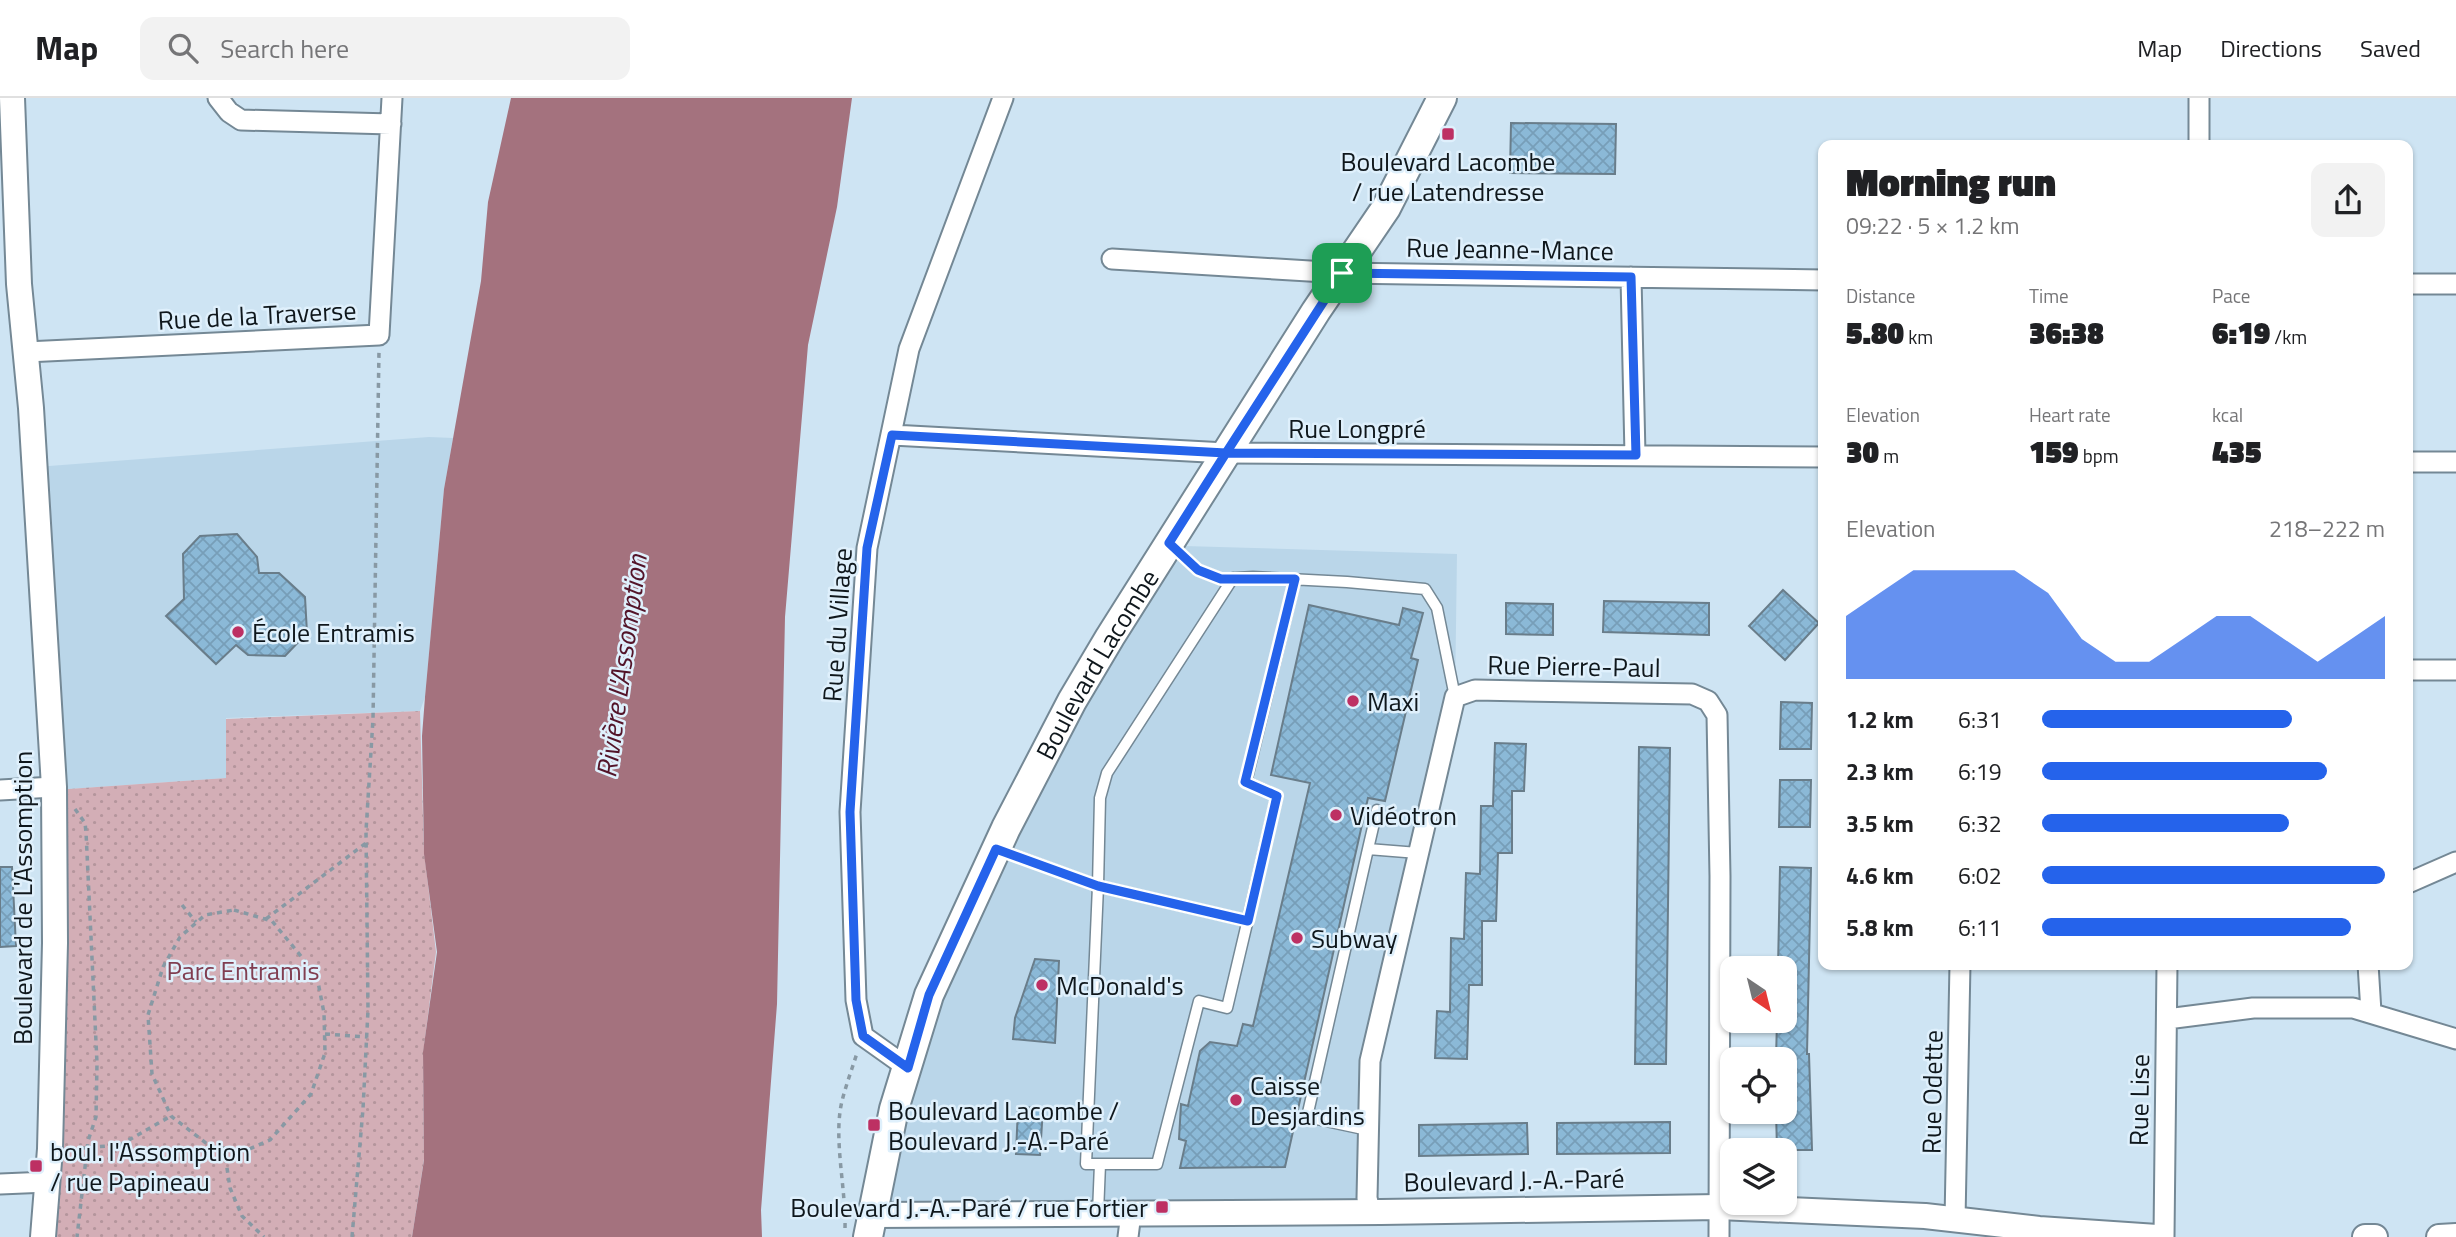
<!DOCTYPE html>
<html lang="en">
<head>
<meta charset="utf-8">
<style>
  body { margin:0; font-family:"Titillium Web",sans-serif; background:#f2f2f2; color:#202124; height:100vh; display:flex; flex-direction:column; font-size:26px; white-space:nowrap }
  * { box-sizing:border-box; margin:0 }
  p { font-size:23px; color:#757577 }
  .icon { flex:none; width:38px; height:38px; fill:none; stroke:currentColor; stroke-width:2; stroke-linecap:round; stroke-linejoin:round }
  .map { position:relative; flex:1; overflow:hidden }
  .sheet { position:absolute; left:1818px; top:42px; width:595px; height:830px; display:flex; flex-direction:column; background:#fff; border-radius:14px; box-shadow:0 2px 5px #0004 }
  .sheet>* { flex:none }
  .needle { width:46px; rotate:145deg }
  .controls { position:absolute; left:1720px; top:858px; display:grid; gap:14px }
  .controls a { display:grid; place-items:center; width:77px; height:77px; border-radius:14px; background:#fff; box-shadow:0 2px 5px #0004; font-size:35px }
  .pin { position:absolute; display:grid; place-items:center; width:60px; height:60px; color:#fff; margin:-30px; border-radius:14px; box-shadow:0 4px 10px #0006 }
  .round { display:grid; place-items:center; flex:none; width:74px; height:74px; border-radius:14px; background:#f2f2f2 }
  .summary { display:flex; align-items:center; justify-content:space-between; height:119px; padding:0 28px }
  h1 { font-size:38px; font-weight:800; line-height:52px }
  .figures { display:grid; grid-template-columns:repeat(3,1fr); gap:10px; height:119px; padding:7px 28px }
  .figures div { display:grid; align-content:center }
  .figures b { font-size:30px; font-weight:800 }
  .figures small { font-size:19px; font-weight:400 }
  .figures p { font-size:19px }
  .chart { height:196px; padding:14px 28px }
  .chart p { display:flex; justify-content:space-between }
  .chart svg { width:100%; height:126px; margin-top:7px; fill:#2563eb; opacity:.7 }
  ul { padding:0 28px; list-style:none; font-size:23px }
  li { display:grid; grid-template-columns:112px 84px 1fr; align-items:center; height:52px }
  li i { height:18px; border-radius:9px; background:#2563eb }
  header { display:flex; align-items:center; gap:42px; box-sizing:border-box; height:98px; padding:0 35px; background:#fff; border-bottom:2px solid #e0e0e0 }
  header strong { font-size:33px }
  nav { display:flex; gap:38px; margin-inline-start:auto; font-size:24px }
  .search { width:490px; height:63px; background:#f2f2f2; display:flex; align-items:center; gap:18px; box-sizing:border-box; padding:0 24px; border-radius:14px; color:#757577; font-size:26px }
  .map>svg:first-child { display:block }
</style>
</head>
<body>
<header>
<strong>Map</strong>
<div class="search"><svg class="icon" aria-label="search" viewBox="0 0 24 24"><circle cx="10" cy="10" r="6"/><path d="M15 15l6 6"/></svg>Search here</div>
<nav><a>Map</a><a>Directions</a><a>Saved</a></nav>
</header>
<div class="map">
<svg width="2456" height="1139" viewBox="0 0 2456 1139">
  <defs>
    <pattern id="park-dots" width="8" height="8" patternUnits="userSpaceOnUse" patternTransform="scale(1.75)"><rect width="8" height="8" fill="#d3aeb6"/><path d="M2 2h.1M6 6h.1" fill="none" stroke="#b4959c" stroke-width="1.8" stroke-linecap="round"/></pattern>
    <pattern id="building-cross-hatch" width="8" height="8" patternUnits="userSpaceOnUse" patternTransform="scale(1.75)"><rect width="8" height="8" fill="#8bb9d7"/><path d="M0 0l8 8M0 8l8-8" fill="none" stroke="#779eb8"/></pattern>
  </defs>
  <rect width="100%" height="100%" fill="#cee4f3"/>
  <!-- built -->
  <path fill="#bad6e9" d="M 429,339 L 453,340 L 444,391 L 425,599 L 420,613 L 226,620 L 227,680 L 54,692 L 36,369 Z
    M 1184,448 L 1457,456 L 1455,599 L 1370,963 L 1370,1112 L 871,1117 L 894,1011 L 1072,603 Z"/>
  <!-- park -->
  <path fill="url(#park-dots)" d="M 420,613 L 424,753 L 436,854 L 423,956 L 424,1061 L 412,1139 L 42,1139 L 54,692 L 226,680 L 226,621 Z"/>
  <!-- water -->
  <path fill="#a4727e" d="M 511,0 L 852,0 L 837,109 L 808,247 L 785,519 L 777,906 L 761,1112 L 762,1139 L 412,1139 L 424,1062 L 423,954 L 437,854 L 424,756 L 422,638 L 425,599 L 444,391 L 481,183 L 488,104 Z"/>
  <!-- building -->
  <path fill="url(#building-cross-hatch)" stroke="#697d8a" stroke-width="2" d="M 1511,25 L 1616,26 L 1615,76 L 1510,75 Z
    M 237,436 L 257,459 L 259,475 L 279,475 L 305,499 L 307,535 L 285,558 L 248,557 L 236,547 L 216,566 L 166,518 L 184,501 L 183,456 L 200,438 Z
    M 1783,492 L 1819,525 L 1785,562 L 1749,528 Z
    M 1604,503 L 1709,505 L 1709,537 L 1603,534 Z
    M 1506,505 L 1553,506 L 1553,537 L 1506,536 Z
    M 1309,507 L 1399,527 L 1403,510 L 1423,515 L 1411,560 L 1418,562 L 1385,703 L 1368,700 L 1285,1069 L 1180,1070 L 1186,1043 L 1179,1041 L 1181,1006 L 1188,1008 L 1200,953 L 1210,944 L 1237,948 L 1243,926 L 1253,928 L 1310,685 L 1271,677 Z
    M 1781,604 L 1812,605 L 1811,651 L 1780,651 Z
    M 1495,645 L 1526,646 L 1524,693 L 1512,693 L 1512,755 L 1498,755 L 1496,823 L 1482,823 L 1482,887 L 1469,887 L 1467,961 L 1435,960 L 1437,913 L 1450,914 L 1451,840 L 1464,841 L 1466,775 L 1480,776 L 1481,708 L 1493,708 Z
    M 1639,649 L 1670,650 L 1666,966 L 1635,966 Z
    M 1780,682 L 1811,682 L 1810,729 L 1779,729 Z
    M 0,769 L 12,769 L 16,848 L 0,849 Z
    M 1780,769 L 1811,770 L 1807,956 L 1809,956 L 1812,1052 L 1777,1052 L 1776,1013 L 1785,1013 L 1785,961 L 1776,961 L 1777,922 L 1785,922 L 1785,870 L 1778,870 Z
    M 1035,861 L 1059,863 L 1055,945 L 1013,941 L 1015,920 Z
    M 1018,1009 L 1043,1010 L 1040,1057 L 1016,1056 Z
    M 1670,1024 L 1670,1055 L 1557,1056 L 1557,1025 Z
    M 1527,1025 L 1528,1056 L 1419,1058 L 1419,1027 Z"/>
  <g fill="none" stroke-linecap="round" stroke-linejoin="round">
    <!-- service casing -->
    <g stroke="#748895" stroke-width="13">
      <path id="service" d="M 1170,446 L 1198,472 L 1221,481 L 1253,479 L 1347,484 L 1425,491 L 1437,510 L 1455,599
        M 1233,480 L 1107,675 L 1100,700 L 1098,788 L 1248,823
        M 1368,751 L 1377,712
        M 1000,752 L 1098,788 L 1086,1066 L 1100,1066 L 1098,1115
        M 1368,1032 L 1307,1019 L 1368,751 L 1418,755
        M 1100,1066 L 1157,1066 L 1199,903 L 1227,910 L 1277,698 L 1246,684 L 1295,481"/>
    </g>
    <!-- minor casing -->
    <g stroke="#748895" stroke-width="23">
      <path id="minor" d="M 218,0 L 229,14 L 241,22 L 391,26
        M 2199,47 L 2199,0
        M 1112,161 L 1342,175 L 1824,182
        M 1631,179 L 1635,357
        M 2408,186 L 2456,186
        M 26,254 L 379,237 L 392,0
        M 892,337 L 1226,355 L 1824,359
        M 2408,364 L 2456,364
        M 2408,572 L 2456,572
        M 0,692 L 54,689
        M 2408,785 L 2456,764
        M 2368,866 L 2371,914
        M 2167,921 L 2253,910 L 2353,910 L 2456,941
        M 908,970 L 863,938 L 856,902 L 850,714 L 867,450 L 909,251 L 1003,0
        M 0,1086 L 48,1084
        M 1370,1112 L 1367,1100 L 1370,963 L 1455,599 L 1475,592 L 1692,596 L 1708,603 L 1717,617 L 1720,778 L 1719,1139
        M 1955,1122 L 1960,866
        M 1128,1139 L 1131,1115
        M 2164,1139 L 2167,866"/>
    </g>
    <!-- tertiary casing -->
    <g stroke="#748895" stroke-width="28">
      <path id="tertiary" d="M 12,0 L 19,186 L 31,310 L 54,689 L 55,845 L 50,1051 L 43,1139
        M 871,1117 L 1381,1114 L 1719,1109 L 1925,1118 L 2039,1131 L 2157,1139
        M 2365,1139 L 2375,1139
        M 2439,1139 L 2456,1138"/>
    </g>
    <!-- secondary casing -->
    <g stroke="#748895" stroke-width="32">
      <g id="secondary">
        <path id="s1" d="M 868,1139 L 894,1011 L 929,897 L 1006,730 L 1072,603 L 1110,539 L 1316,213 L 1386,110 L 1442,0"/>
      </g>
    </g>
    <!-- path -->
    <path stroke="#8899a4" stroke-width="3.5" stroke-dasharray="5 5" stroke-linecap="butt" d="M 75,711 L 85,725 L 86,734 L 97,965 L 96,1019 L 88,1043 L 77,1139
      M 182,807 L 196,824
      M 234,812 L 272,823 L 310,869 L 318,884 L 324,915 L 325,955 L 311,996 L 270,1042 L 247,1052 L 211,1049 L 171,1018 L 152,976 L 148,917 L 163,869 L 180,839 L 205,817 Z
      M 266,821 L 366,745
      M 325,936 L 367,939
      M 224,1050 L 230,1090 L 242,1118 L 264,1139
      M 70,1051 L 120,1047 L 171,1018
      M 845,1130 C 846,1090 833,1040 842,1003 C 846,987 852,971 857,955
      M 352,1139 L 363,1011 L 368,912 L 366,733 L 373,621 L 379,253"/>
    <!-- service -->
    <use href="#service" stroke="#fff" stroke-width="10"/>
    <!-- minor -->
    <use href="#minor" stroke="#fff" stroke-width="19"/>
    <!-- tertiary -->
    <use href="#tertiary" stroke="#fff" stroke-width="24"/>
    <!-- secondary -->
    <use href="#secondary" stroke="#fff" stroke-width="28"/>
  </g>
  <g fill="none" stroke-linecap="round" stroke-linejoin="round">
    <!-- route casing -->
    <g stroke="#fff" stroke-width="14">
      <path id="route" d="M 1342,175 L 1226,355 L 892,337 L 867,450 L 850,714 L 856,902 L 863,938 L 908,970 L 929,897 L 996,751 L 1098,788 L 1248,823 L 1277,698 L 1245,684 L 1295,481 L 1221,481 L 1198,472 L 1169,445 L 1226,355 L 1636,357 L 1631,179 L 1342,175"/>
    </g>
    <!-- route -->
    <use href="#route" stroke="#2563eb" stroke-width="9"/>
  </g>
  <!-- markers -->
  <g fill="#bd3063" stroke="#dff0fc" stroke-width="2.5">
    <rect x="1441" y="29" width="14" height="14" rx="3.5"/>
    <circle cx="238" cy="534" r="7"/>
    <circle cx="1353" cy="603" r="7"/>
    <circle cx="1336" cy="717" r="7"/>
    <circle cx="1297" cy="840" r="7"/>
    <circle cx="1042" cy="887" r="7"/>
    <circle cx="1236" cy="1002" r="7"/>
    <rect x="867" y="1020" width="14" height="14" rx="3.5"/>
    <rect x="29" y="1061" width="14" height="14" rx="3.5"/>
    <rect x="1155" y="1102" width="14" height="14" rx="3.5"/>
  </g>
  <g text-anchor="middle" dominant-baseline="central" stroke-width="5" stroke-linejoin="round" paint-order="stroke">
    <!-- poi labels -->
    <g font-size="26" fill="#0f171c" stroke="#dff0fc" text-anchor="start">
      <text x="1448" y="63" text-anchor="middle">Boulevard Lacombe<tspan x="1448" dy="30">/ rue Latendresse</tspan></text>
      <text x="252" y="534">École Entramis</text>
      <text x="1367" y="603">Maxi</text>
      <text x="1350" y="717">Vidéotron</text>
      <text x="1311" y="840">Subway</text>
      <text x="1056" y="887">McDonald's</text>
      <text x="1250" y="987">Caisse<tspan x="1250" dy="30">Desjardins</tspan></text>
      <text x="888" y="1012">Boulevard Lacombe /<tspan x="888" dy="30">Boulevard J.-A.-Paré</tspan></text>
      <text x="50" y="1053">boul. l'Assomption<tspan x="50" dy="30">/ rue Papineau</tspan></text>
      <text x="1148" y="1109" text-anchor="end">Boulevard J.-A.-Paré / rue Fortier</text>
    </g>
    <!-- street labels -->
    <g font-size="26" fill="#0f171c" stroke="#dff0fc">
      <text transform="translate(1510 151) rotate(1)">Rue Jeanne-Mance</text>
      <text transform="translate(257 217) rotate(-3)">Rue de la Traverse</text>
      <text x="1357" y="330">Rue Longpré</text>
      <text transform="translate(837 527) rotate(-86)">Rue du Village</text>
      <text stroke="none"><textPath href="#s1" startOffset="621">Boulevard Lacombe</textPath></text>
      <text transform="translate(1574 568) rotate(1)">Rue Pierre-Paul</text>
      <text transform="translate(22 800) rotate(-90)">Boulevard de L'Assomption</text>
      <text transform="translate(1932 994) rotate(-89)">Rue Odette</text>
      <text transform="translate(2139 1002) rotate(-89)">Rue Lise</text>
      <text transform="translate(1514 1082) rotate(-1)">Boulevard J.-A.-Paré</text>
    </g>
    <!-- park labels -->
    <g font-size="26" fill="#813e51" stroke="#dff0fc">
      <text x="243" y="872">Parc Entramis</text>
    </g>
    <!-- water labels -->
    <g font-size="28" font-style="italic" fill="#531429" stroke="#dff0fc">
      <text transform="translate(621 568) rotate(-82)">Rivière L'Assomption</text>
    </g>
  </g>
</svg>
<div class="controls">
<a><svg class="needle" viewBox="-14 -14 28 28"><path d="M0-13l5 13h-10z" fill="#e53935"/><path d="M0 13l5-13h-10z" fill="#757577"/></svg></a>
<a><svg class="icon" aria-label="locate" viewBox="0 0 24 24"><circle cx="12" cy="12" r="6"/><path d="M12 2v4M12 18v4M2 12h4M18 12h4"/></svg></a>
<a><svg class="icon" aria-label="layers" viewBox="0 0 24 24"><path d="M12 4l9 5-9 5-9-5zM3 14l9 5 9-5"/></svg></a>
</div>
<div class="pin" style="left:1342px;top:175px;background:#1e9e55"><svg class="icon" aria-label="arrive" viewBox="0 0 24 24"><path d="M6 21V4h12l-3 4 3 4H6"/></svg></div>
<section class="sheet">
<div class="summary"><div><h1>Morning run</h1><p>09:22 · 5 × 1.2 km</p></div><a class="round"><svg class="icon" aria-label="share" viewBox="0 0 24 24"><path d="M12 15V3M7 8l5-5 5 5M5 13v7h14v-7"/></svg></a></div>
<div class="figures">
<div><p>Distance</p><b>5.80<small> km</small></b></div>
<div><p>Time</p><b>36:38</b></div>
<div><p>Pace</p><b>6:19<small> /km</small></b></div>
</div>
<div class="figures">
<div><p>Elevation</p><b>30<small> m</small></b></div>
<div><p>Heart rate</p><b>159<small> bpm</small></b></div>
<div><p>kcal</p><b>435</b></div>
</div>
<div class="chart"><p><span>Elevation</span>218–222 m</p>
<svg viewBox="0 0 160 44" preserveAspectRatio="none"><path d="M0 44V22L10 14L20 6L30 6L40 6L50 6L60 14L70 30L80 38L90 38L100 30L110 22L120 22L130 30L140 38L150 30L160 22V44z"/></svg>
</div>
<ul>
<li><b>1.2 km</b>6:31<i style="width:73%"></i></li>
<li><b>2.3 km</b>6:19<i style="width:83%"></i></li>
<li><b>3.5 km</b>6:32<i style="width:72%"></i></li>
<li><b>4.6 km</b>6:02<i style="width:100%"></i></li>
<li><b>5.8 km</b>6:11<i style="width:90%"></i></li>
</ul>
</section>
</div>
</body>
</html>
